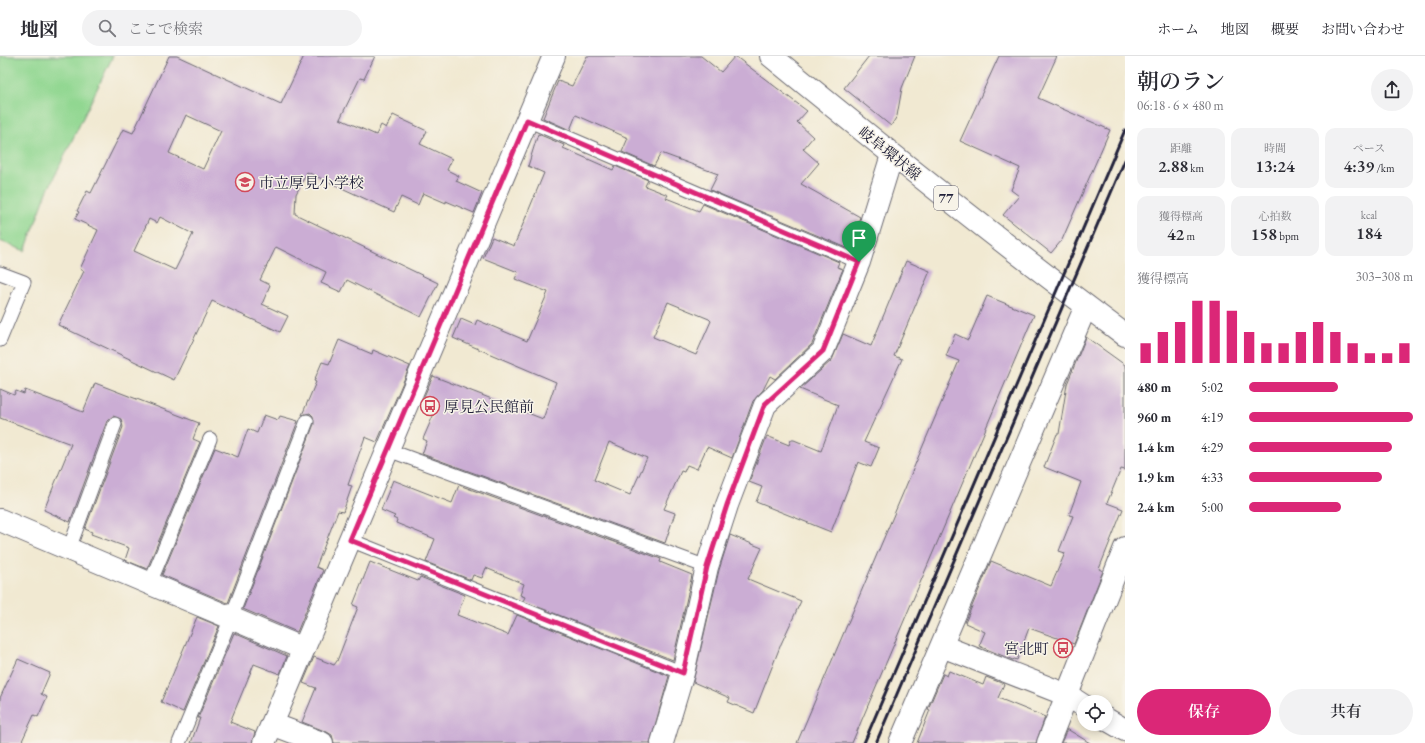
<!DOCTYPE html>
<html lang="ja">
<head>
<meta charset="utf-8">
<style>
  body { margin:0; font-family:"EB Garamond","Noto Serif JP",serif; background:#f2f2f3; color:#2b2b33; height:100vh; display:flex; flex-direction:column; font-size:15px; white-space:nowrap }
  * { box-sizing:border-box; margin:0 }
  p { font-size:13px; color:#7c7c81 }
  .icon { flex:none; width:22px; height:22px; fill:none; stroke:currentColor; stroke-width:2; stroke-linecap:round; stroke-linejoin:round }
  .map { position:relative; flex:1; overflow:hidden }
  .panel { display:flex; flex-direction:column; background:#fff; width:300px }
  .panel>* { flex:none }
  .controls { position:absolute; left:1077px; top:639px; display:grid; gap:8px }
  .controls a { display:grid; place-items:center; width:36px; height:36px; border-radius:50%; background:#fff; box-shadow:0 2px 10px #0003; font-size:20px }
  .pin { position:absolute; display:grid; place-items:center; width:34px; height:34px; color:#fff; margin:-41px -17px; border-radius:50% 50% 50% 0; rotate:-45deg; box-shadow:0 0 4px #0007 }
  .pin .icon { rotate:45deg }
  .round { display:grid; place-items:center; flex:none; width:42px; height:42px; border-radius:21px; background:#f2f2f3 }
  .headline { display:flex; align-items:center; justify-content:space-between; height:68px; padding:0 12px }
  h1 { font-size:22px; font-weight:600; line-height:30px }
  .stats { display:grid; grid-template-columns:repeat(3,1fr); gap:6px; height:68px; padding:4px 12px }
  .stats div { display:grid; align-content:center; border-radius:10px; background:#f2f2f3; text-align:center }
  .stats b { font-size:17px; font-weight:600 }
  .stats small { font-size:11px; font-weight:400 }
  .stats p { font-size:11px }
  .chart { height:112px; padding:8px 12px }
  .chart p { display:flex; justify-content:space-between }
  .chart svg { width:100%; height:72px; margin-top:4px; stroke:#db2777; stroke-width:6 }
  .button { display:flex; gap:8px; margin-top:auto; padding:8px 12px }
  .button a { flex:1; height:46px; border-radius:24px; background:#db2777; color:#fff; font-size:16px; font-weight:600; line-height:46px; text-align:center }
  .button a+a { background:#f2f2f3; color:#2b2b33 }
  ul { padding:0 12px; list-style:none; font-size:13px }
  li { display:grid; grid-template-columns:64px 48px 1fr; align-items:center; height:30px }
  li i { height:10px; border-radius:5px; background:#db2777 }
  header { display:flex; align-items:center; gap:24px; box-sizing:border-box; height:56px; padding:0 20px; background:#fff; border-bottom:1px solid #e1e1e2 }
  header strong { font-size:19px }
  nav { display:flex; gap:22px; margin-inline-start:auto; font-size:14px }
  .search { width:280px; height:36px; background:#f2f2f3; display:flex; align-items:center; gap:10px; box-sizing:border-box; padding:0 14px; border-radius:22px; color:#7c7c81; font-size:15px }
  main { display:flex; flex:1; min-height:0 }
  .map>svg:first-child { display:block }
</style>
</head>
<body>
<header>
<strong>地図</strong>
<div class="search"><svg class="icon" aria-label="search" viewBox="0 0 24 24"><circle cx="10" cy="10" r="6"/><path d="M15 15l6 6"/></svg>ここで検索</div>
<nav><a>ホーム</a><a>地図</a><a>概要</a><a>お問い合わせ</a></nav>
</header>
<main>
<div class="map">
<svg width="1125" height="687" viewBox="0 0 1125 687">
  <rect width="100%" height="100%" fill="#f7f3e8"/>
  <filter id="ink" filterUnits="userSpaceOnUse"><feTurbulence type="fractalNoise" baseFrequency=".025" numOctaves="2"/><feDisplacementMap in="SourceGraphic" scale="8" xChannelSelector="R" yChannelSelector="G"/><feConvolveMatrix kernelMatrix="1 2 1 2 8 2 1 2 1" color-interpolation-filters="sRGB"/></filter>
  <filter id="wash" filterUnits="userSpaceOnUse"><feTurbulence type="fractalNoise" baseFrequency=".012" numOctaves="4" result="noise"/><feDisplacementMap in="SourceGraphic" scale="16" xChannelSelector="R" yChannelSelector="G"/><feGaussianBlur stdDeviation="0.9" result="paint"/><feColorMatrix in="noise" values="0 0 0 0 0 0 0 0 0 0 0 0 0 0 0 0 0 1.4 0 .05"/><feComposite in="paint" operator="in"/></filter>
  <g filter="url(#wash)">
    <rect width="100%" height="100%" fill="#f1e9d2"/>
    <!-- green -->
    <path fill="#91d791" stroke="#5a7c66" d="M 0,0 L 113,0 L 47,136 L 25,195 L 0,185 Z"/>
    <g id="blocks">
      <!-- building -->
      <path fill="#cbadd4" fill-rule="evenodd" d="M 169,0 L 177,0 L 281,48 L 304,0 L 375,0 L 364,23 L 360,22 L 340,63 L 376,79 L 381,69 L 386,72 L 393,59 L 427,75 L 420,88 L 452,103 L 447,114 L 459,120 L 456,125 L 482,137 L 474,157 L 446,145 L 446,147 L 423,137 L 418,149 L 401,141 L 394,156 L 307,116 L 296,138 L 295,158 L 438,227 L 421,261 L 347,224 L 341,236 L 321,227 L 326,216 L 276,191 L 260,224 L 270,229 L 262,248 L 288,260 L 280,276 L 212,245 L 174,324 L 58,269 L 84,215 L 80,213 L 98,174 L 75,163 L 79,156 L 77,155 L 87,135 L 91,137 L 123,73 L 133,77 ZM 186,59 L 221,75 L 203,113 L 169,97 ZM 160,161 L 193,178 L 175,214 L 134,195 L 149,163 L 157,167 Z
        M 587,0 L 701,0 L 721,16 L 735,0 L 807,55 L 797,66 L 813,81 L 803,93 L 819,107 L 801,128 L 860,161 L 855,176 L 847,192 L 710,134 L 718,118 L 661,97 L 654,110 L 622,96 L 628,82 L 576,59 L 570,74 L 543,62 L 558,25 L 572,30 Z
        M 869,0 L 915,0 L 902,32 L 897,60 L 891,70 L 844,32 Z
        M 999,0 L 1057,0 L 1038,42 L 1110,74 L 1062,184 L 1051,197 L 1003,159 L 1019,140 L 1011,134 L 1020,112 L 960,85 Z
        M 538,78 L 564,89 L 563,92 L 613,114 L 615,110 L 648,124 L 645,130 L 668,139 L 666,142 L 699,155 L 703,148 L 839,206 L 837,211 L 843,213 L 812,288 L 775,323 L 770,320 L 763,334 L 753,345 L 732,402 L 707,391 L 697,413 L 687,409 L 684,416 L 681,415 L 664,453 L 675,457 L 665,487 L 422,398 L 427,385 L 423,383 L 436,353 L 421,347 L 433,320 L 543,363 L 556,326 L 453,282 L 461,263 L 475,269 L 477,264 L 527,285 L 548,236 L 515,223 L 518,216 L 483,202 L 492,181 L 514,190 L 544,117 L 528,110 ZM 668,246 L 709,263 L 711,265 L 696,299 L 653,281 ZM 609,386 L 647,402 L 630,439 L 594,424 Z
        M 906,205 L 930,215 L 894,300 L 902,303 L 864,386 L 879,392 L 871,411 L 858,406 L 831,476 L 756,446 L 762,431 L 749,426 L 767,380 L 789,389 L 791,384 L 794,384 L 821,395 L 838,349 L 800,333 L 832,304 L 843,278 L 871,290 Z
        M 987,240 L 1034,259 L 852,687 L 797,687 L 959,305 L 946,300 L 955,278 L 968,284 Z
        M 1086,281 L 1125,309 L 1125,414 L 1121,413 L 1107,447 L 1123,453 L 1099,513 L 1103,515 L 1074,588 L 1029,572 L 1017,604 L 1014,603 L 1013,604 L 979,590 L 985,576 L 965,567 L 991,505 L 1051,530 L 1065,497 L 1059,495 L 1073,460 L 1069,459 L 1081,426 L 1044,411 L 1057,378 L 1059,378 L 1067,328 Z
        M 339,284 L 372,298 L 373,294 L 410,310 L 377,386 L 365,381 L 348,429 L 352,430 L 343,456 L 338,455 L 316,511 L 323,514 L 297,576 L 243,553 L 314,368 L 313,360 L 310,357 L 302,359 L 316,326 L 314,325 L 322,306 L 329,308 Z
        M 95,327 L 199,367 L 193,383 L 200,386 L 147,513 L 125,504 L 129,492 L 91,478 L 92,476 L 85,473 L 123,371 L 121,363 L 113,360 L 107,365 L 70,466 L 44,454 L 71,388 L 0,362 L 0,333 L 14,339 L 16,335 L 24,338 L 25,334 L 83,356 Z
        M 264,359 L 278,364 L 280,360 L 298,365 L 228,547 L 162,519 L 215,392 L 238,401 L 248,373 L 257,377 Z
        M 393,424 L 452,447 L 459,429 L 661,503 L 660,506 L 692,519 L 673,604 L 523,545 L 525,541 L 520,539 L 524,528 L 486,512 L 482,522 L 473,519 L 471,524 L 426,506 L 435,483 L 396,467 L 397,464 L 393,462 L 395,460 L 381,454 Z
        M 730,479 L 762,492 L 748,523 L 801,545 L 781,588 L 754,657 L 728,646 L 730,642 L 693,626 L 719,514 Z
        M 370,506 L 418,525 L 420,521 L 465,539 L 457,559 L 508,579 L 517,559 L 669,620 L 650,687 L 334,687 L 332,679 L 327,676 L 302,666 L 316,632 L 303,627 L 314,601 L 334,609 L 337,605 L 358,551 L 353,549 Z
        M 197,561 L 219,570 L 183,656 L 161,646 Z
        M 234,577 L 287,600 L 280,618 L 254,608 L 230,666 L 255,676 L 252,687 L 191,687 L 200,662 L 198,662 Z
        M 18,603 L 50,617 L 41,638 L 47,641 L 38,661 L 34,659 L 21,687 L 0,687 L 0,642 Z
        M 949,615 L 983,629 L 986,621 L 1004,628 L 998,642 L 1045,661 L 1036,687 L 917,687 L 930,654 L 928,653 L 943,618 L 947,620 Z
        M 1067,673 L 1090,687 L 1061,687 Z"/>
    </g>
  </g>
  <g filter="url(#ink)">
    <use href="#blocks" fill-opacity="0" stroke="#6a6870" stroke-width="1"/>
    <g fill="none" stroke-linecap="round" stroke-linejoin="round">
      <!-- lane casing -->
      <g stroke="#6a6870" stroke-width="15">
        <path id="lane" d="M 527,64 L 859,206
          M 0,217 L 24,226 L 0,284
          M 388,394 L 707,511
          M 350,484 L 683,617
          M 69,493 L 115,368
          M 150,527 L 210,383
          M 179,687 L 231,562 L 307,365"/>
      </g>
      <!-- street casing -->
      <g stroke="#6a6870" stroke-width="24">
        <path id="street" d="M 0,464 L 304,593
          M 942,590 L 1067,639 L 1084,650
          M 1106,663 L 1125,674
          M 272,668 L 322,687
          M 264,687 L 554,0
          M 662,687 L 683,617 L 707,511 L 727,449 L 765,349 L 823,295 L 859,206 L 892,99
          M 900,687 L 1086,250
          M 1048,687 L 1125,492"/>
      </g>
      <!-- primary casing -->
      <g stroke="#6a6870" stroke-width="24">
        <path id="primary" d="M 771,0 C 887,95 1004,189 1125,279"/>
      </g>
      <!-- lane -->
      <use href="#lane" stroke="#fff" stroke-width="13"/>
      <!-- street -->
      <use href="#street" stroke="#fff" stroke-width="22"/>
      <!-- primary -->
      <use href="#primary" stroke="#fff" stroke-width="22"/>
      <!-- rail -->
      <path stroke="#22223b" stroke-width="3" d="M 864,687 L 1125,74
        M 876,687 L 1125,104"/>
    </g>
  </g>
  <g fill="none" stroke-linecap="round" stroke-linejoin="round" filter="url(#ink)">
    <!-- route casing -->
    <g stroke="#fff" stroke-width="8">
      <path id="route" d="M 527,64 L 859,206 L 823,295 L 765,348 L 727,449 L 707,511 L 683,617 L 350,484 Z"/>
    </g>
    <!-- route -->
    <use href="#route" stroke="#db2777" stroke-width="5"/>
  </g>
  <!-- icons -->
  <defs>
    <g id="school-ring" transform="scale(1)"><circle r="9.5" fill="#f7f3e8" stroke="#d1495b" stroke-width="1.5"/><path d="M0-5L7-2L0 1L-7-2ZM-4 1L0 2.5L4 1V4Q0 6-4 4Z" fill="#d1495b"/></g>
    <g id="bus-ring" transform="scale(1)"><circle r="9.5" fill="#f7f3e8" stroke="#d1495b" stroke-width="1.5"/><path d="M-5-6H5V4H4V6H2V4H-2V6H-4V4H-5ZM-3.5-4V0h7V-4ZM-3.5 1.2v1.5H-2V1.2ZM2 1.2v1.5H3.5V1.2Z" fill="#d1495b"/></g>
  </defs>
  <g fill-rule="evenodd">
    <use href="#school-ring" x="245" y="126"/>
    <use href="#bus-ring" x="430" y="350"/>
    <use href="#bus-ring" x="1063" y="592"/>
  </g>
  <g text-anchor="middle" dominant-baseline="central" stroke-width="3" stroke-linejoin="round" paint-order="stroke">
    <!-- shield labels -->
    <rect fill="#f7f3e8" stroke="#62616f" stroke-width="1" x="934" y="130" width="24" height="24" rx="3"/>
    <g font-size="14" font-weight="bold" fill="#22223b">
      <text x="946" y="142">77</text>
    </g>
    <!-- street labels -->
    <g font-size="15" fill="#22223b" stroke="#f7f3e8">
      <text transform="translate(890 97) rotate(39)">岐阜環状線</text>
    </g>
    <!-- poi labels -->
    <g font-size="15" fill="#22223b" stroke="#f7f3e8" text-anchor="start">
      <text x="259" y="126">市立厚見小学校</text>
      <text x="444" y="350">厚見公民館前</text>
      <text x="1049" y="592" text-anchor="end">宮北町</text>
    </g>
  </g>
</svg>
<div class="controls">
<a><svg class="icon" aria-label="locate" viewBox="0 0 24 24"><circle cx="12" cy="12" r="6"/><path d="M12 2v4M12 18v4M2 12h4M18 12h4"/></svg></a>
</div>
<div class="pin" style="left:859px;top:206px;background:#1e9e55"><svg class="icon" aria-label="arrive" viewBox="0 0 24 24"><path d="M6 21V4h12l-3 4 3 4H6"/></svg></div>
</div>
<section class="panel">
<div class="headline"><div><h1>朝のラン</h1><p>06:18 · 6 × 480 m</p></div><a class="round"><svg class="icon" aria-label="share" viewBox="0 0 24 24"><path d="M12 15V3M7 8l5-5 5 5M5 13v7h14v-7"/></svg></a></div>
<div class="stats">
<div><p>距離</p><b>2.88<small> km</small></b></div>
<div><p>時間</p><b>13:24</b></div>
<div><p>ペース</p><b>4:39<small> /km</small></b></div>
</div>
<div class="stats">
<div><p>獲得標高</p><b>42<small> m</small></b></div>
<div><p>心拍数</p><b>158<small> bpm</small></b></div>
<div><p>kcal</p><b>184</b></div>
</div>
<div class="chart"><p><span>獲得標高</span>303–308 m</p>
<svg viewBox="0 0 160 44" preserveAspectRatio="none"><path d="M5 44V32M15 44V25M25 44V19M35 44V6M45 44V6M55 44V12M65 44V25M75 44V32M85 44V32M95 44V25M105 44V19M115 44V25M125 44V32M135 44V38M145 44V38M155 44V32"/></svg>
</div>
<ul>
<li><b>480 m</b>5:02<i style="width:54%"></i></li>
<li><b>960 m</b>4:19<i style="width:100%"></i></li>
<li><b>1.4 km</b>4:29<i style="width:87%"></i></li>
<li><b>1.9 km</b>4:33<i style="width:81%"></i></li>
<li><b>2.4 km</b>5:00<i style="width:56%"></i></li>
</ul>
<div class="button"><a>保存</a><a>共有</a></div>
</section>
</main>
</body>
</html>
